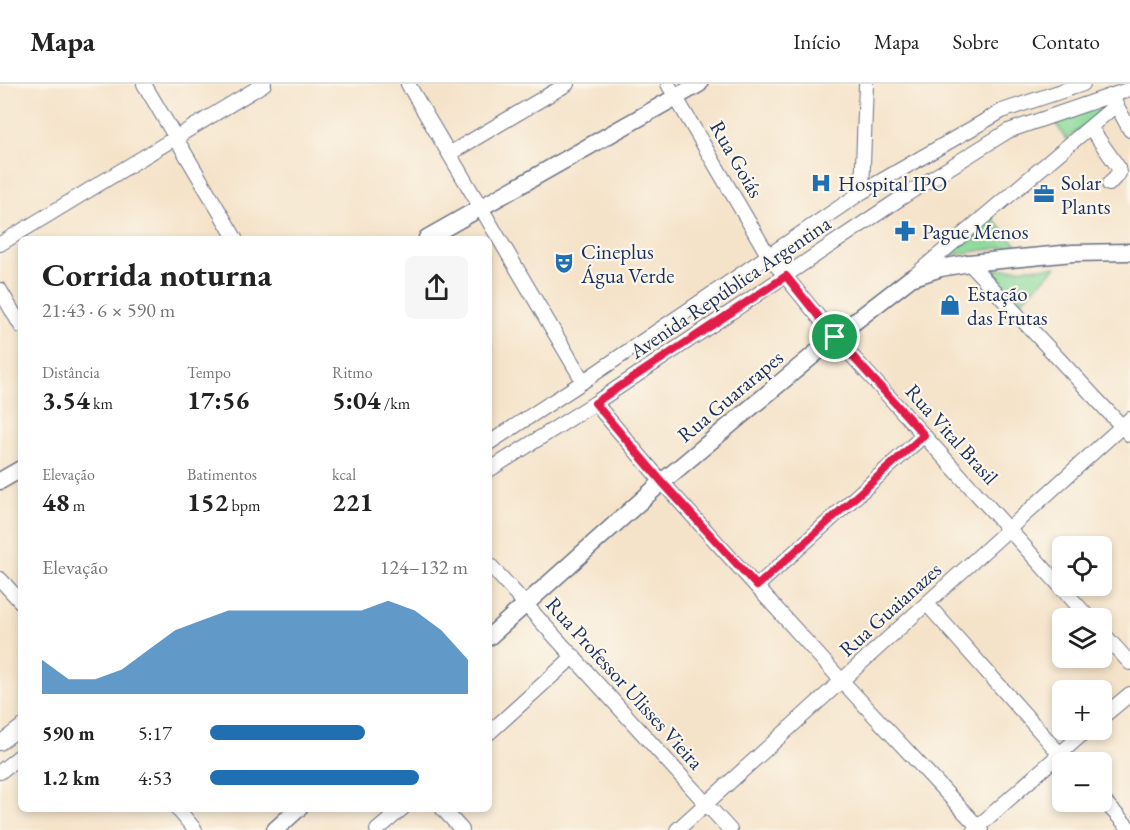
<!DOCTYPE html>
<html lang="pt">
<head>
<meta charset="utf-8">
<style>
  body { margin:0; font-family:"EB Garamond",serif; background:#f6f6f6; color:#222; height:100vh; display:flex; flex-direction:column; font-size:22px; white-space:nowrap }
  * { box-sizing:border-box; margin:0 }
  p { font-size:20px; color:#767676 }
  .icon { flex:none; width:33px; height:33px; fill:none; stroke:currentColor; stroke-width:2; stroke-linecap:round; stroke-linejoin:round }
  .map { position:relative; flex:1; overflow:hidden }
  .drawer { position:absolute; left:18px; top:152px; width:474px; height:576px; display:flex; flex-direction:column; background:#fff; border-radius:9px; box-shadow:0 3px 9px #0003 }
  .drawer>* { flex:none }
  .controls { position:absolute; left:1052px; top:452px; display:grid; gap:12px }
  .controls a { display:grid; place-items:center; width:60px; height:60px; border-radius:9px; background:#fff; box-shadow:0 3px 9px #0003; font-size:30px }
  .pin { position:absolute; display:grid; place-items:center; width:51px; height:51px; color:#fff; margin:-26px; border:3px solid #fff; border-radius:50%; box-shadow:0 2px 6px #0007 }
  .round { display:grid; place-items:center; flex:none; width:63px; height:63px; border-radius:9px; background:#f6f6f6 }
  .overview { display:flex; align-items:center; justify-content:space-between; height:102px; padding:0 24px }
  h1 { font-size:33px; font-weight:700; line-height:45px }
  .stats { display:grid; grid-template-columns:repeat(3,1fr); gap:9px; height:102px; padding:6px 24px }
  .stats div { display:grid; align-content:center }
  .stats b { font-size:26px; font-weight:700 }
  .stats small { font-size:16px; font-weight:400 }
  .stats p { font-size:16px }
  .chart { height:168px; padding:12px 24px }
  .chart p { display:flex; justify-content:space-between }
  .chart svg { width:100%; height:108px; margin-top:6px; fill:#1f6fb2; opacity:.7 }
  ul { padding:0 24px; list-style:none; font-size:20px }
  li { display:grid; grid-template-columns:96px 72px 1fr; align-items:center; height:45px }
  li i { height:15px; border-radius:8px; background:#1f6fb2 }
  header { display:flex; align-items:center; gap:36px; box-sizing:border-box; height:84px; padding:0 30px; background:#fff; border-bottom:2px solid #e0e0e0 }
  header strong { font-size:28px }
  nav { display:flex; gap:33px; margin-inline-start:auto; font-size:21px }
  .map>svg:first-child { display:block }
</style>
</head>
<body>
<header>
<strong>Mapa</strong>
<nav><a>Início</a><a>Mapa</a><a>Sobre</a><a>Contato</a></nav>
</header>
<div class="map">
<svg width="1130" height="746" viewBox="0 0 1130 746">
  <rect width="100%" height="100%" fill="#fbf7ec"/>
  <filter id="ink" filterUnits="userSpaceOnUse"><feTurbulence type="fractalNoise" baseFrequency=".0167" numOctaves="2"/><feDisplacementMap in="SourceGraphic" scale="12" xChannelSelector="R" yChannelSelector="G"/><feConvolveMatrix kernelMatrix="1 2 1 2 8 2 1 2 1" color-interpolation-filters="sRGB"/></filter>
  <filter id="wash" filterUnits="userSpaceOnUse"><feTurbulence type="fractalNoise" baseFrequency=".008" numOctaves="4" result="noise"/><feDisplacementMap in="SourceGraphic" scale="24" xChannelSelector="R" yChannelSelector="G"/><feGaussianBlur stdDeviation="1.35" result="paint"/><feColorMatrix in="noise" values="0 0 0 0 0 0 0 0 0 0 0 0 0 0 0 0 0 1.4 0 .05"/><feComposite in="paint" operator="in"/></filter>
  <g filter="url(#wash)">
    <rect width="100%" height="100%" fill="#f5e3c9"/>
    <!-- green -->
    <path fill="#8ad999" stroke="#52847c" stroke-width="1.5" d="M 1094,22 L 1100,29 L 1066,56 L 1054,36 Z
      M 991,133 L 1017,161 L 939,173 Z
      M 1056,183 L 1017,221 L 984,186 Z"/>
  </g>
  <g filter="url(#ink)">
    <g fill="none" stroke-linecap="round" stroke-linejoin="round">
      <!-- minor casing -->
      <g stroke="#676e83" stroke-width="16">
        <path id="minor" d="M 144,0 L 235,154
          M 408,0 L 583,297
          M 668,0 L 768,171 L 835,253 L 1089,534
          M 1112,13 L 1130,46
          M 1090,43 L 1118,83 L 1119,89 L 1109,100
          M 449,70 L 567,0
          M 862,108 L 866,0
          M 0,160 L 264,0
          M 969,179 L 1130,351
          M 915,191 L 1116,21
          M 0,206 L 21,242
          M 595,319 L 662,398 L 841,596 L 981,746
          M 489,359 L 575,303 L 862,108 L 1002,27 L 1083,0
          M 489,386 L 595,319 L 904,112 L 1008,47 L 1130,5
          M 489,480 L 730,746
          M 0,495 L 21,518
          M 757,502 L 924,351
          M 927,520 L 1067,678
          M 1101,547 L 1130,579
          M 1101,634 L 1130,610
          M 489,649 L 574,572
          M 0,659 L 21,643
          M 0,688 L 21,671
          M 1101,714 L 1130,745
          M 177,724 L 195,746
          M 442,724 L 462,746
          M 377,746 L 403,724
          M 677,746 L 1130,335
          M 974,746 L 1088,645"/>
      </g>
      <!-- major casing -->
      <g stroke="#676e83" stroke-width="19">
        <path id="major" d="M 427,154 L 699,0
          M 0,397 L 21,385
          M 489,553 L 662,398 L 835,253 L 911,194 L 941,184 L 969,179 L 1073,169 L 1130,168
          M 275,746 L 299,724"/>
      </g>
      <!-- minor -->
      <use href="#minor" stroke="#fff" stroke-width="14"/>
      <!-- major -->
      <use href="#major" stroke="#fff" stroke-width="16"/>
    </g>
  </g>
  <g fill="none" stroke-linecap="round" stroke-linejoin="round" filter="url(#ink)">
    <!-- route casing -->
    <g stroke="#fff" stroke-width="12">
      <path id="route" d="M 786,192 L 835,253 L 924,351 L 757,502 L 662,398 L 595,319 Z"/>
    </g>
    <!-- route -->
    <use href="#route" stroke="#e11d48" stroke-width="8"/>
  </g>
  <!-- icons -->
  <defs>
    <g id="hospital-bare" transform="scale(1.62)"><path d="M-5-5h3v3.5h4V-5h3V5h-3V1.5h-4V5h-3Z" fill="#1f6fb2" stroke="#fbf7ec" stroke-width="2.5" paint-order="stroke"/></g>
    <g id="office-bare" transform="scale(1.62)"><path d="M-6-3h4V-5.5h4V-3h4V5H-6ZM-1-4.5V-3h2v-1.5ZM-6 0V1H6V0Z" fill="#1f6fb2" stroke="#fbf7ec" stroke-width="2.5" paint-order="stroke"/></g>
    <g id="pharmacy-bare" transform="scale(1.62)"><path d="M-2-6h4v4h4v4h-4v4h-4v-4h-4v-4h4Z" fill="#1f6fb2" stroke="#fbf7ec" stroke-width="2.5" paint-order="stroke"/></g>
    <g id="theatre-bare" transform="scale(1.62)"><path d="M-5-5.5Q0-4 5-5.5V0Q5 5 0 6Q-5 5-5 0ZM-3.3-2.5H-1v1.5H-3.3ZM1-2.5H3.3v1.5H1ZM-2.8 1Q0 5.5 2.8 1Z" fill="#1f6fb2" stroke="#fbf7ec" stroke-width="2.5" paint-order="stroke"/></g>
    <g id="shop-bare" transform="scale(1.62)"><path d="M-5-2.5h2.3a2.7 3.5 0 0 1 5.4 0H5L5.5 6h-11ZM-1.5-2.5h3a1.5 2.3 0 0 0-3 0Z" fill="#1f6fb2" stroke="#fbf7ec" stroke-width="2.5" paint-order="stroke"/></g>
  </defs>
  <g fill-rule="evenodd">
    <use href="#hospital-bare" x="821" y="99"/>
    <use href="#office-bare" x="1044" y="110"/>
    <use href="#pharmacy-bare" x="905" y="147"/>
    <use href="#theatre-bare" x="564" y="179"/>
    <use href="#shop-bare" x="950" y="221"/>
  </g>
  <g text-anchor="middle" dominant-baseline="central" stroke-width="4.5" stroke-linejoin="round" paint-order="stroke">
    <!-- street labels -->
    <g font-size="21" fill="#1b2f5e" stroke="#fbf7ec">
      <text transform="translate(737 75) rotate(60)">Rua Goiás</text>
      <text transform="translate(730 203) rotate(-34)">Avenida República Argentina</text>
      <text transform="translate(730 312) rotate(-40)">Rua Guararapes</text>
      <text transform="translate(952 350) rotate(48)">Rua Vital Brasil</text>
      <text transform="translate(890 525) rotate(-42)">Rua Guaianazes</text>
      <text transform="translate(625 599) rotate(48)">Rua Professor Ulisses Vieira</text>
    </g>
    <!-- poi labels -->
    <g font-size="21" fill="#1b2f5e" stroke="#fbf7ec" text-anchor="start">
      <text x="1061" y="98">Solar<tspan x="1061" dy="24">Plants</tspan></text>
      <text x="838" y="99">Hospital IPO</text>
      <text x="922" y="147">Pague Menos</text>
      <text x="581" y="167">Cineplus<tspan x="581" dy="24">Água Verde</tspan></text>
      <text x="967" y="209">Estação<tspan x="967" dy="24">das Frutas</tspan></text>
    </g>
  </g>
</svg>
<div class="controls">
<a><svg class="icon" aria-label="locate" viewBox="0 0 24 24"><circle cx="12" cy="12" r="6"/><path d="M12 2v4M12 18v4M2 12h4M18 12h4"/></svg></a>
<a><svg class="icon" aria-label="layers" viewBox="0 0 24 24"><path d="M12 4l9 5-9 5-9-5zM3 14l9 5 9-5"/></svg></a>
<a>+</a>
<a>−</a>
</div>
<div class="pin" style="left:835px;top:253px;background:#1e9e55"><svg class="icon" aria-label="arrive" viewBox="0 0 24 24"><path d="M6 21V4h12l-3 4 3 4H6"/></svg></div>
<section class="drawer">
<div class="overview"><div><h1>Corrida noturna</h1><p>21:43 · 6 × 590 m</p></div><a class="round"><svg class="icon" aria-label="share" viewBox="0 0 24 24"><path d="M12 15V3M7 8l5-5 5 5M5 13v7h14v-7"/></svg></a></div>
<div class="stats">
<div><p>Distância</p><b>3.54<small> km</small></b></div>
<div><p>Tempo</p><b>17:56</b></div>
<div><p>Ritmo</p><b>5:04<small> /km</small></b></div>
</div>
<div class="stats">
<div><p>Elevação</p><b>48<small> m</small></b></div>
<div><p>Batimentos</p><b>152<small> bpm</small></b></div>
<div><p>kcal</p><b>221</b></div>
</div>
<div class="chart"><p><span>Elevação</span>124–132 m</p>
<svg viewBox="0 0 160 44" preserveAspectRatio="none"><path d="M0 44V30L10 38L20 38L30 34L40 26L50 18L60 14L70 10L80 10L90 10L100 10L110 10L120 10L130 6L140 10L150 18L160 30V44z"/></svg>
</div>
<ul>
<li><b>590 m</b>5:17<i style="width:60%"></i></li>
<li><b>1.2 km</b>4:53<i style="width:81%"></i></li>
</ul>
</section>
</div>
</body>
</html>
